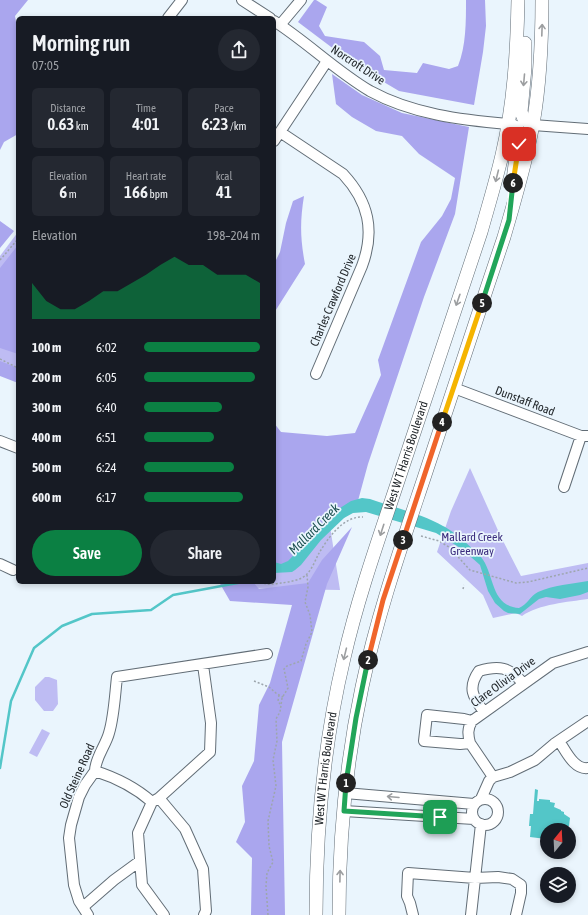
<!DOCTYPE html>
<html lang="en">
<head>
<meta charset="utf-8">
<style>
  body { margin:0; font-family:"Asap Condensed",sans-serif; background:#242831; color:#f1f3f6; height:100vh; display:flex; flex-direction:column; font-size:15px; white-space:nowrap }
  * { box-sizing:border-box; margin:0 }
  p { font-size:13px; color:#9ea1a6 }
  .icon { flex:none; width:22px; height:22px; fill:none; stroke:currentColor; stroke-width:2; stroke-linecap:round; stroke-linejoin:round }
  .map { position:relative; flex:1; overflow:hidden }
  .side { position:absolute; left:16px; top:16px; width:260px; height:568px; display:flex; flex-direction:column; background:#171b24; border-radius:6px; box-shadow:0 2px 6px #0003 }
  .side>* { flex:none }
  .needle { width:26px; rotate:18deg }
  .tools { position:absolute; left:540px; top:823px; display:grid; gap:8px }
  .tools a { display:grid; place-items:center; width:36px; height:36px; border-radius:50%; background:#171b24; box-shadow:0 2px 6px #0003; font-size:20px }
  .pin { position:absolute; display:grid; place-items:center; width:34px; height:34px; color:#fff; margin:-17px; border-radius:8px; box-shadow:0 2px 6px #0006 }
  .km { position:absolute; width:20px; height:20px; margin:-10px; border-radius:50%; background:#222; color:#fff; font-size:11px; line-height:20px; text-align:center }
  .round { display:grid; place-items:center; flex:none; width:42px; height:42px; border-radius:21px; background:#242831 }
  .summary { display:flex; align-items:center; justify-content:space-between; height:68px; padding:0 16px }
  h1 { font-size:22px; font-weight:600; line-height:30px }
  .metrics { display:grid; grid-template-columns:repeat(3,1fr); gap:6px; height:68px; padding:4px 16px }
  .metrics div { display:grid; align-content:center; border-radius:6px; background:#242831; text-align:center }
  .metrics b { font-size:17px; font-weight:600 }
  .metrics small { font-size:11px; font-weight:400 }
  .metrics p { font-size:11px }
  .chart { height:112px; padding:8px 16px }
  .chart p { display:flex; justify-content:space-between }
  .chart svg { width:100%; height:72px; margin-top:4px; fill:#0b8043; opacity:.7 }
  .action { display:flex; gap:8px; margin-top:auto; padding:8px 16px }
  .action a { flex:1; height:46px; border-radius:24px; background:#0b8043; color:#fff; font-size:16px; font-weight:600; line-height:46px; text-align:center }
  .action a+a { background:#242831; color:#f1f3f6 }
  ul { padding:0 16px; list-style:none; font-size:13px }
  li { display:grid; grid-template-columns:64px 48px 1fr; align-items:center; height:30px }
  li i { height:10px; border-radius:5px; background:#0b8043 }
  .map>svg:first-child { display:block }
</style>
</head>
<body>
<div class="map">
<svg width="588" height="915" viewBox="0 0 588 915">
  <rect width="100%" height="100%" fill="#eaf5fd"/>
  <!-- green -->
  <path fill="#bebcf3" d="M 18,232 L 18,381 L 0,371 L 0,256 Z
    M 470,468 L 501,537 L 521,576 L 588,563 L 588,599 C 568,602 539,604 522,616 L 516,613 L 493,618 L 483,595 L 437,552 L 451,511 Z
    M 274,480 L 329,520 L 340,590 L 234,588 L 233,582 L 274,582 Z
    M 45,677 L 49,677 L 57,680 L 58,704 L 53,711 L 44,711 L 35,700 L 35,687 Z
    M 42,729 L 50,733 L 37,757 L 29,753 Z"/>
  <!-- forest -->
  <path fill="#aaa6ee" d="M 0,0 L 28,0 L 15,16 L 18,34 L 18,134 L 4,142 L 0,150 Z
    M 314,0 L 316,0 L 327,7 L 319,26 L 325,36 L 364,42 L 380,56 L 384,70 L 417,73 L 423,63 L 449,69 L 458,66 C 466,46 466,22 466,0 L 485,0 L 486,26 L 483,52 L 474,105 L 399,91 L 355,65 L 298,22 Z
    M 332,74 L 362,95 L 402,113 L 469,127 L 455,214 L 424,297 L 368,464 L 356,508 L 325,533 L 304,554 L 274,571 L 274,423 L 281,432 L 327,436 L 355,433 L 381,375 L 378,360 L 421,242 L 442,216 L 451,199 L 455,178 L 419,154 L 402,136 L 376,131 L 352,117 L 336,104 Z
    M 304,196 C 300,221 300,238 305,264 L 274,313 L 274,264 L 280,252 L 286,223 L 293,201 Z
    M 0,221 L 14,231 L 0,248 Z
    M 18,245 L 18,354 L 0,348 L 0,268 Z
    M 0,361 L 18,368 L 18,383 L 0,376 Z
    M 352,527 L 327,584 L 282,742 L 285,915 L 251,915 L 252,858 L 236,842 L 245,822 L 242,786 L 254,761 L 259,705 L 270,683 L 292,605 L 230,601 L 219,582 L 253,582 L 259,589 L 308,583 L 322,560 Z"/>
  <!-- water -->
  <path fill="#53c6c8" d="M 362,498 L 370,499 C 393,507 422,514 443,526 C 454,531 472,548 481,557 C 495,574 490,606 519,608 C 527,605 530,596 538,592 C 553,585 572,584 588,581 L 588,592 L 580,595 L 560,599 L 546,597 L 539,599 L 520,614 L 508,613 L 504,611 L 495,603 L 488,591 L 480,565 L 462,549 L 436,533 L 366,512 L 353,513 L 344,518 L 321,540 L 301,565 L 295,570 L 292,572 L 274,573 L 274,562 L 281,564 L 288,561 L 340,508 L 351,501 Z
    M 535,789 L 538,790 L 537,801 L 539,801 L 539,799 L 550,800 L 550,802 L 555,803 L 554,807 L 561,810 L 561,811 L 564,812 L 564,814 L 570,818 L 569,826 L 562,830 L 547,830 L 546,839 L 530,837 L 531,826 L 529,826 L 530,814 L 533,814 Z"/>
  <g fill="none" stroke-linecap="round" stroke-linejoin="round">
    <!-- stream -->
    <path stroke="#53c6c8" stroke-width="2.5" d="M 0,768 L 11,701 L 34,648 L 62,626 L 92,614 L 151,610 L 173,595 L 243,582"/>
    <!-- minor casing -->
    <g stroke="#626d76" stroke-width="12">
      <path id="minor" d="M 242,0 L 270,18
        M 168,18 L 182,0
        M 274,21 C 307,42 336,71 370,91 C 412,114 461,120 508,124
        M 280,25 L 301,0
        M 533,125 L 588,129
        M 280,132 L 343,174 C 369,202 375,231 362,266 L 316,374
        M 274,141 L 327,61
        M 454,388 L 581,436 L 588,436
        M 0,441 L 18,448
        M 564,487 L 581,436
        M 0,564 L 13,570
        M 484,712 C 473,697 467,688 479,671 C 499,665 509,667 523,683
        M 559,741 C 566,751 574,770 588,768
        M 470,743 L 460,744 L 424,741 L 427,715 L 464,719 L 472,721
        M 95,771 C 117,778 135,787 152,802
        M 493,777 L 470,743 C 468,735 467,729 472,721 L 553,663 L 588,652
        M 345,793 L 474,804
        M 159,798 L 185,829 L 203,869 L 206,911 L 204,915
        M472 812a13 13 0 1 1 26 0a13 13 0 1 1-26 0Z
        M 481,799 L 489,781 L 493,777 L 510,772 L 535,760 L 554,744 L 588,721
        M 344,811 L 474,819
        M 83,907 L 114,880 L 140,861
        M 88,915 L 79,901 L 74,885 L 69,838 L 71,825 L 79,797 L 85,785 L 95,771 C 95,758 106,745 109,733 C 114,717 115,694 117,677 L 267,654
        M 164,915 L 142,885 L 138,833 L 152,802 L 159,798 L 210,752 L 211,723 L 203,665
        M 413,915 L 410,903 L 407,896 L 408,873 L 475,878 L 498,877 L 512,879 L 521,885 L 521,893 L 516,915
        M 471,915 L 481,824"/>
    </g>
    <!-- major casing -->
    <g stroke="#626d76" stroke-width="14">
      <g id="major">
        <path d="M 525,43 L 525,68 L 521,112 L 524,119 L 533,125"/>
        <path d="M 508,124 L 517,128 L 519,134 L 513,180"/>
        <path id="s1" d="M 316,915 C 316,829 324,742 344,658 C 358,597 379,538 399,478 C 426,396 453,314 481,232 C 488,207 496,181 502,155 C 514,104 517,52 518,0"/>
        <path d="M 339,915 C 339,839 346,762 362,687 C 377,616 401,547 424,478 C 451,397 477,317 504,237 C 515,199 526,163 533,124 C 540,84 542,41 542,0"/>
      </g>
    </g>
    <!-- path -->
    <path stroke="#9da6ad" stroke-width="1.5" stroke-dasharray="2 2" stroke-linecap="butt" d="M 0,260 L 18,239
      M 0,359 L 18,368
      M 421,536 L 439,541 L 449,547 L 470,570 L 516,583 L 528,582 L 588,568
      M 260,582 C 267,585 274,584 281,583 C 289,582 302,580 307,574 C 312,569 315,561 318,555 C 327,539 343,516 363,517
      M 463,589 L 464,585
      M 254,681 L 269,687 L 277,694 L 283,697
      M 279,695 L 278,701 L 280,704
      M 268,915 L 266,886 L 267,873 L 273,862 L 269,846 L 268,821 L 276,786 L 273,760 L 277,741 L 276,719 L 280,712 L 282,698 L 288,688 L 284,669 L 287,666 L 301,661 L 306,644 L 312,632 L 310,615 L 305,602 L 308,587 L 307,575"/>
    <!-- minor -->
    <use href="#minor" stroke="#fff" stroke-width="10"/>
    <!-- major -->
    <use href="#major" stroke="#fff" stroke-width="13"/>
  </g>
  <!-- one-way arrows -->
  <defs><path id="oneway-shaft" d="M-6 0H5M1.5-3L5.5 0L1.5 3" fill="none" stroke-width="1.6" stroke-linecap="round" stroke-linejoin="round"/></defs>
  <g stroke="#9c9ea0">
    <use href="#oneway-shaft" transform="translate(542 30) rotate(-88)"/>
    <use href="#oneway-shaft" transform="translate(524 80) rotate(95)"/>
    <use href="#oneway-shaft" transform="translate(497 176) rotate(104)"/>
    <use href="#oneway-shaft" transform="translate(458 300) rotate(109)"/>
    <use href="#oneway-shaft" transform="translate(382 530) rotate(108)"/>
    <use href="#oneway-shaft" transform="translate(345 654) rotate(104)"/>
    <use href="#oneway-shaft" transform="translate(393 797) rotate(-175)"/>
    <use href="#oneway-shaft" transform="translate(340 876) rotate(-89)"/>
  </g>
  <g fill="none" stroke-linecap="round" stroke-linejoin="round">
    <!-- split-1 casing -->
    <g stroke="#fff" stroke-width="8">
      <path id="split-1" d="M 346,783 L 344,811 L 440,817"/>
    </g>
    <!-- split-2 casing -->
    <g stroke="#fff" stroke-width="8">
      <path id="split-2" d="M 346,783 L 356,718 L 368,660"/>
    </g>
    <!-- split-3 casing -->
    <g stroke="#fff" stroke-width="8">
      <path id="split-3" d="M 368,660 L 383,600 L 403,540"/>
    </g>
    <!-- split-4 casing -->
    <g stroke="#fff" stroke-width="8">
      <path id="split-4" d="M 403,540 L 442,422"/>
    </g>
    <!-- split-5 casing -->
    <g stroke="#fff" stroke-width="8">
      <path id="split-5" d="M 442,422 L 482,303"/>
    </g>
    <!-- split-6 casing -->
    <g stroke="#fff" stroke-width="8">
      <path id="split-6" d="M 482,303 L 509,220 L 513,183"/>
    </g>
    <!-- split-7 casing -->
    <g stroke="#fff" stroke-width="8">
      <path id="split-7" d="M 513,183 L 519,144"/>
    </g>
    <!-- split-1 -->
    <use href="#split-1" stroke="#22a559" stroke-width="5"/>
    <!-- split-2 -->
    <use href="#split-2" stroke="#22a559" stroke-width="5"/>
    <!-- split-3 -->
    <use href="#split-3" stroke="#f0652b" stroke-width="5"/>
    <!-- split-4 -->
    <use href="#split-4" stroke="#f0652b" stroke-width="5"/>
    <!-- split-5 -->
    <use href="#split-5" stroke="#f5b400" stroke-width="5"/>
    <!-- split-6 -->
    <use href="#split-6" stroke="#22a559" stroke-width="5"/>
    <!-- split-7 -->
    <use href="#split-7" stroke="#f5b400" stroke-width="5"/>
  </g>
  <g text-anchor="middle" dominant-baseline="central" stroke-width="3.5" stroke-linejoin="round" paint-order="stroke">
    <!-- street labels -->
    <g font-size="12" fill="#23282c" stroke="#eaf5fd">
      <text transform="translate(358 65) rotate(33)">Norcroft Drive</text>
      <text transform="translate(333 300) rotate(-67)">Charles Crawford Drive</text>
      <text transform="translate(525 401) rotate(21)">Dunstaff Road</text>
      <text stroke="none"><textPath href="#s1" startOffset="471">West W T Harris Boulevard</textPath></text>
      <text transform="translate(503 682) rotate(-36)">Clare Olivia Drive</text>
      <text stroke="none"><textPath href="#s1" startOffset="147">West W T Harris Boulevard</textPath></text>
      <text transform="translate(77 776) rotate(-66)">Old Steine Road</text>
    </g>
    <!-- park labels -->
    <g font-size="12" fill="#3a2b7d" stroke="#eaf5fd">
      <text x="472" y="537">Mallard Creek<tspan x="472" dy="14">Greenway</tspan></text>
    </g>
    <!-- water labels -->
    <g font-size="13" font-style="italic" fill="#1d5051" stroke="#eaf5fd">
      <text transform="translate(314 529) rotate(-45)">Mallard Creek</text>
    </g>
  </g>
</svg>
<div class="tools">
<a><svg class="needle" viewBox="-14 -14 28 28"><path d="M0-13l5 13h-10z" fill="#e53935"/><path d="M0 13l5-13h-10z" fill="#9ea1a6"/></svg></a>
<a><svg class="icon" aria-label="layers" viewBox="0 0 24 24"><path d="M12 4l9 5-9 5-9-5zM3 14l9 5 9-5"/></svg></a>
</div>
<div class="pin" style="left:440px;top:817px;background:#1e9e55"><svg class="icon" aria-label="arrive" viewBox="0 0 24 24"><path d="M6 21V4h12l-3 4 3 4H6"/></svg></div>
<div class="pin" style="left:519px;top:144px;background:#d93025"><svg class="icon" aria-label="check" viewBox="0 0 24 24"><path d="M5 12l5 5 9-10"/></svg></div>
<b class="km" style="left:346px;top:783px">1</b>
<b class="km" style="left:368px;top:660px">2</b>
<b class="km" style="left:403px;top:540px">3</b>
<b class="km" style="left:442px;top:422px">4</b>
<b class="km" style="left:482px;top:303px">5</b>
<b class="km" style="left:513px;top:183px">6</b>
<section class="side">
<div class="summary"><div><h1>Morning run</h1><p>07:05</p></div><a class="round"><svg class="icon" aria-label="share" viewBox="0 0 24 24"><path d="M12 15V3M7 8l5-5 5 5M5 13v7h14v-7"/></svg></a></div>
<div class="metrics">
<div><p>Distance</p><b>0.63<small> km</small></b></div>
<div><p>Time</p><b>4:01</b></div>
<div><p>Pace</p><b>6:23<small> /km</small></b></div>
</div>
<div class="metrics">
<div><p>Elevation</p><b>6<small> m</small></b></div>
<div><p>Heart rate</p><b>166<small> bpm</small></b></div>
<div><p>kcal</p><b>41</b></div>
</div>
<div class="chart"><p><span>Elevation</span>198–204 m</p>
<svg viewBox="0 0 160 44" preserveAspectRatio="none"><path d="M0 44V22L10 33L20 38L30 38L40 33L50 27L60 27L70 22L80 17L90 11L100 6L110 11L120 11L130 17L140 17L150 17L160 22V44z"/></svg>
</div>
<ul>
<li><b>100 m</b>6:02<i style="width:100%"></i></li>
<li><b>200 m</b>6:05<i style="width:96%"></i></li>
<li><b>300 m</b>6:40<i style="width:67%"></i></li>
<li><b>400 m</b>6:51<i style="width:60%"></i></li>
<li><b>500 m</b>6:24<i style="width:78%"></i></li>
<li><b>600 m</b>6:17<i style="width:85%"></i></li>
</ul>
<div class="action"><a>Save</a><a>Share</a></div>
</section>
</div>
</body>
</html>
